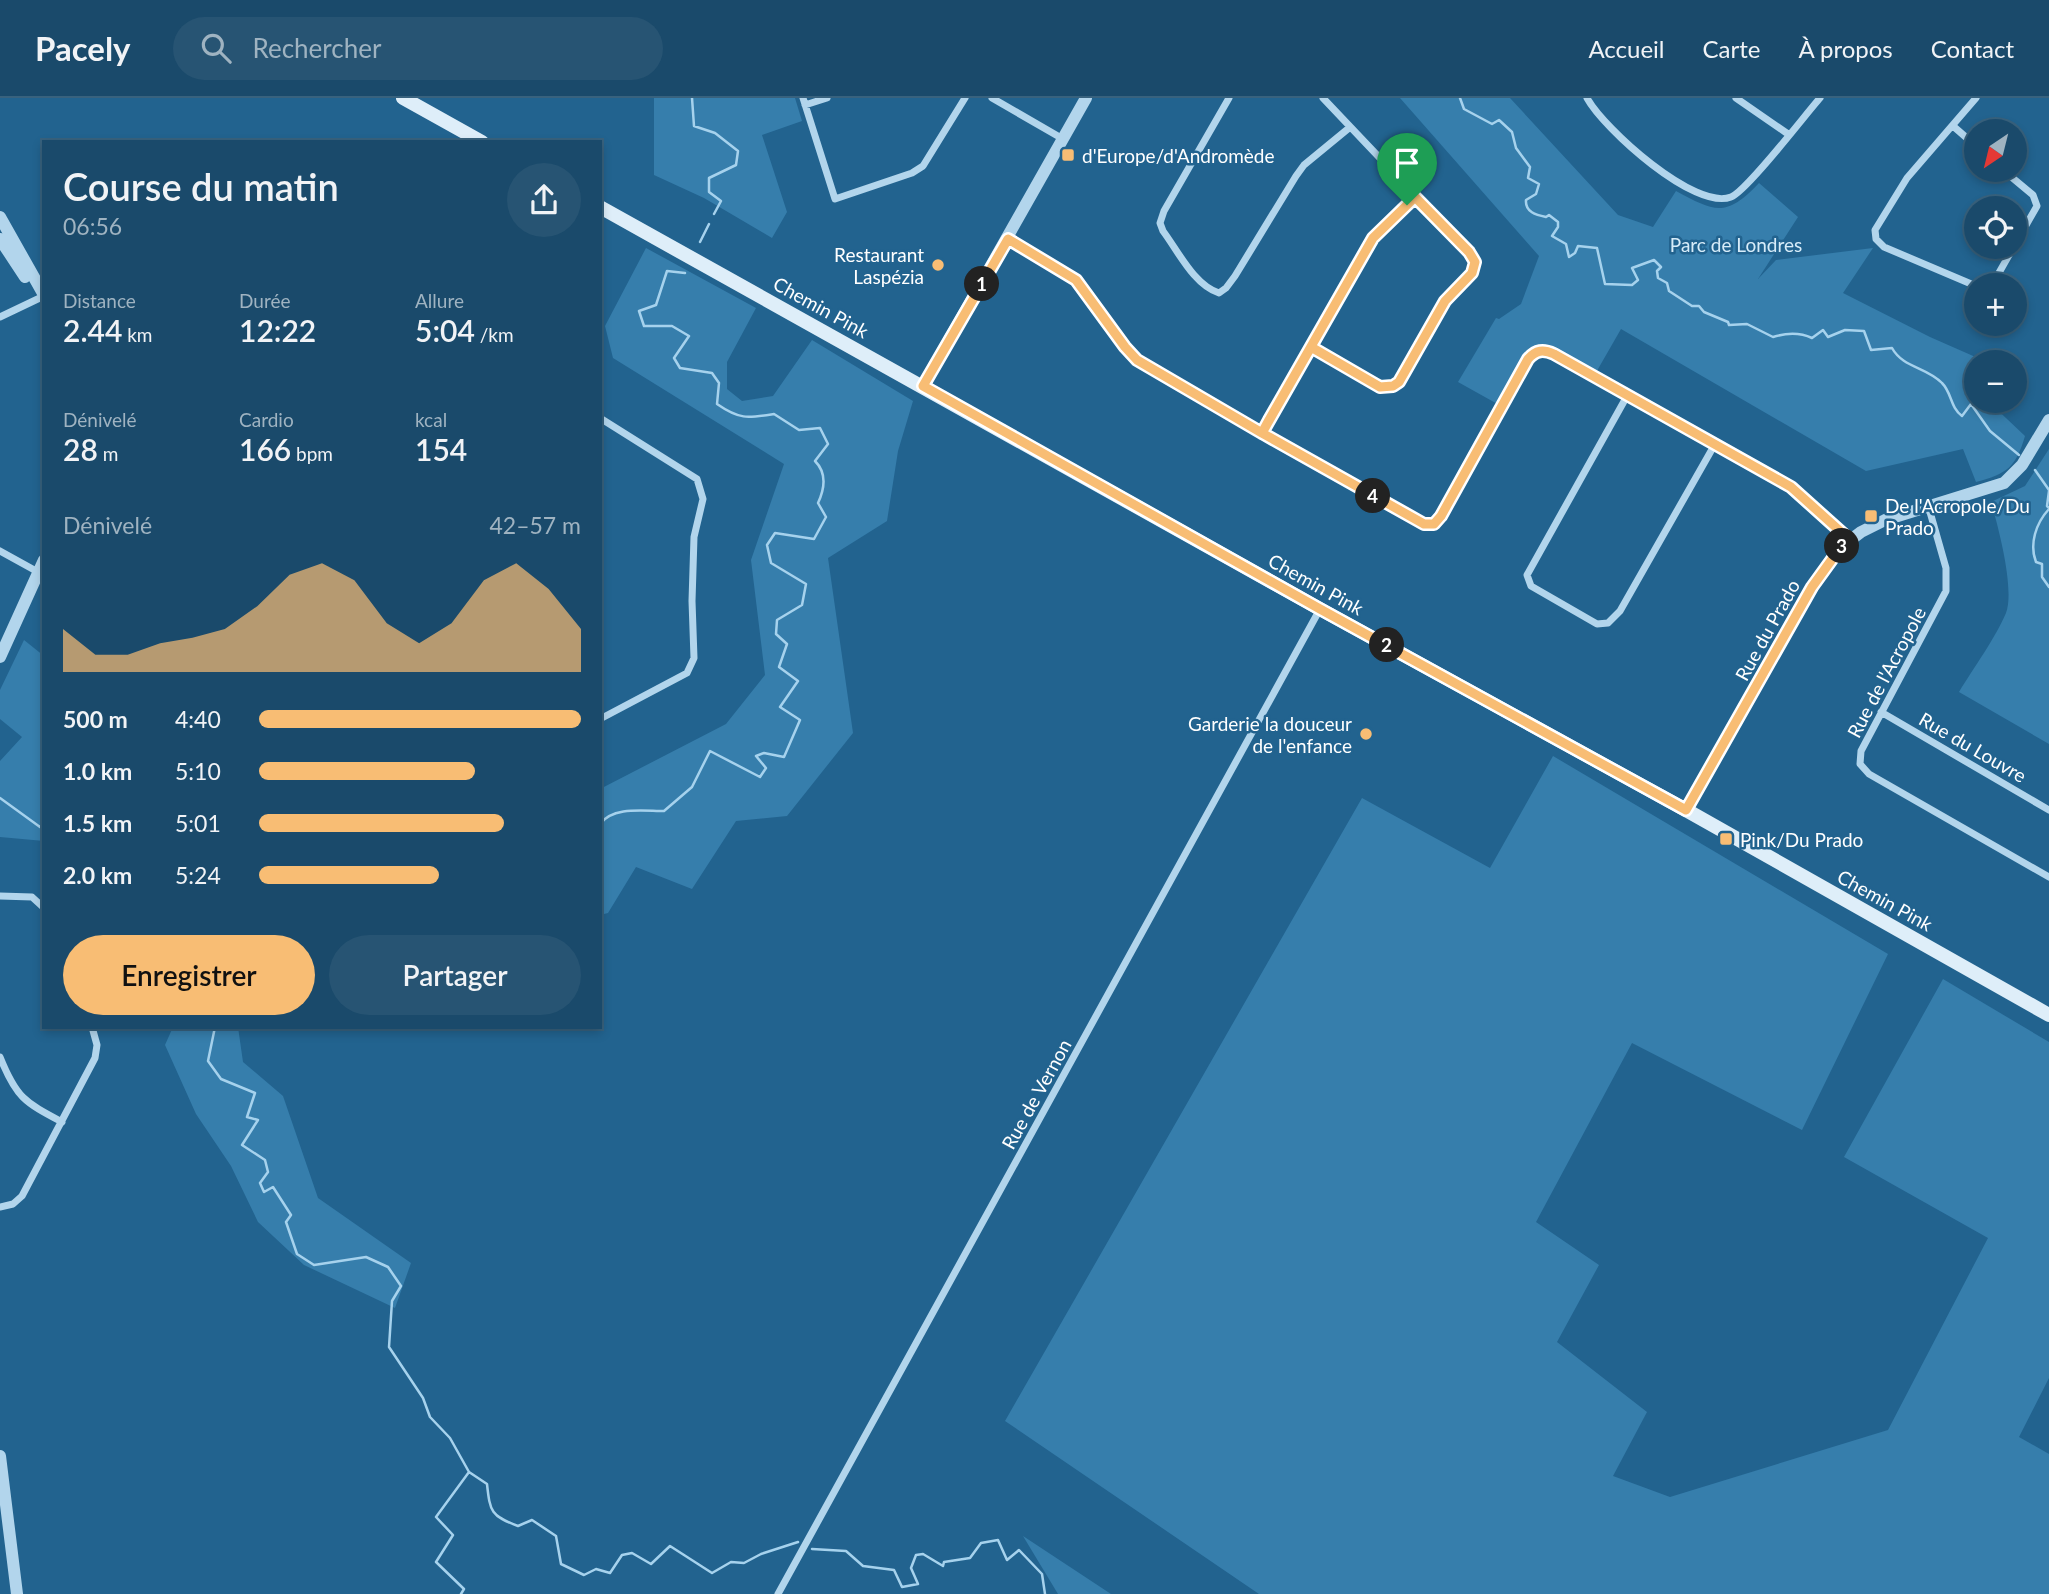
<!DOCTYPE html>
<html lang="fr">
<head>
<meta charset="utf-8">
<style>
  body { margin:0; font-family:Lato,sans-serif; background:#275473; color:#f1f3f6; height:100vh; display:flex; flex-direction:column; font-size:26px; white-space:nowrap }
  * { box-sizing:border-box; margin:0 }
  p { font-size:23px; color:#9fb3c1 }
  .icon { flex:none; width:38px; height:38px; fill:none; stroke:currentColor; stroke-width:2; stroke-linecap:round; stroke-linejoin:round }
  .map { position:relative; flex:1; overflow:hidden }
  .details { position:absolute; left:42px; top:42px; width:560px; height:889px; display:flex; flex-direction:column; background:#1a4a6b; border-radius:0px; box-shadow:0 4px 10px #0003,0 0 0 2px #38627e }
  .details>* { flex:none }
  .needle { width:46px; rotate:215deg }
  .fabs { position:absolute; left:1964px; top:21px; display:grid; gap:14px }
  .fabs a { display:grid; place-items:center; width:63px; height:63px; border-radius:50%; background:#1a4a6b; box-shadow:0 4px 10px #0003,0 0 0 2px #38627e; font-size:35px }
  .pin { position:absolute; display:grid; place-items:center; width:60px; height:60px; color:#fff; margin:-72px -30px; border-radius:50% 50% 50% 0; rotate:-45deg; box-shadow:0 0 7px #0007 }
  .pin .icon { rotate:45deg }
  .km { position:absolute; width:35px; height:35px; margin:-18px; border-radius:50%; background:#222; color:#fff; font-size:19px; line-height:35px; text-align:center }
  .round { display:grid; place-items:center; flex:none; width:74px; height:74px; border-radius:37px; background:#275473 }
  .headline { display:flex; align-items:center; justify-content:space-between; height:119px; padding:0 21px }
  h1 { font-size:38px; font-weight:600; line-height:52px }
  .metrics { display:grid; grid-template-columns:repeat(3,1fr); gap:10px; height:119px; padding:7px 21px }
  .metrics div { display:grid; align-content:center }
  .metrics b { font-size:30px; font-weight:600 }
  .metrics small { font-size:19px; font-weight:400 }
  .metrics p { font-size:19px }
  .chart { height:196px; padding:14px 21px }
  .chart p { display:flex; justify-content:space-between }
  .chart svg { width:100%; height:126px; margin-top:7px; fill:#f8bd74; opacity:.7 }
  .primary-button { display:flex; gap:14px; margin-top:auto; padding:14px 21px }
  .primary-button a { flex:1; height:80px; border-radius:42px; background:#f8bd74; color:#111; font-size:28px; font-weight:600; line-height:80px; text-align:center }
  .primary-button a+a { background:#275473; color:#f1f3f6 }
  ul { padding:0 21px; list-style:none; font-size:23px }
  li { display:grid; grid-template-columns:112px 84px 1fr; align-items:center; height:52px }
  li i { height:18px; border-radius:9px; background:#f8bd74 }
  header { display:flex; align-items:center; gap:42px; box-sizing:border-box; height:98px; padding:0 35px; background:#1a4a6b; border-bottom:2px solid #38627e }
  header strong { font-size:33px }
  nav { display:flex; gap:38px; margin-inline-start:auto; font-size:24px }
  .search { width:490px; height:63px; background:#275473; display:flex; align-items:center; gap:18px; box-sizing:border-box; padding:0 24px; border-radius:38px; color:#9fb3c1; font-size:26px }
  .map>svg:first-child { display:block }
</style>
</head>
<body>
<header>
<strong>Pacely</strong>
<div class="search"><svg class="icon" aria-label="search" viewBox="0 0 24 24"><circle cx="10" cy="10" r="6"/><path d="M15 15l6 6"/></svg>Rechercher</div>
<nav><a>Accueil</a><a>Carte</a><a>À propos</a><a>Contact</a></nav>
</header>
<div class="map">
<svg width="2049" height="1496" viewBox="0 0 2049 1496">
  <rect width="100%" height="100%" fill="#22638f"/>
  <!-- green -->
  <path fill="#367eac" d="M 654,0 L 795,0 L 802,23 L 762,37 L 787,114 L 772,140 L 704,100 L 654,77 Z
    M 1400,0 L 1510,0 L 1618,117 L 1653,129 L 1676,93 C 1715,114 1726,120 1759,85 L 1798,119 L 1758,181 L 1776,162 L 1873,150 L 1843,195 L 1930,239 L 1980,261 L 1980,264 L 1976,264 L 1976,303 L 1988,303 L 2025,338 C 2016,369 2007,376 1976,384 L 1963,351 L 1866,373 L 1621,231 L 1594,278 L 1554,256 L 1537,253 L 1501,308 L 1458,284 L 1496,220 L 1499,221 L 1521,206 L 1539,158 Z
    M 646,150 L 756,210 L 727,264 L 727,291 L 742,303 L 773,298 L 812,242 L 913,303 L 898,353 L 887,423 L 828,460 L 853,635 L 787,718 L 736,723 L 692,791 L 636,769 L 608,815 L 600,817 L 600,691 L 726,626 L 765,577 L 751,462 L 784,366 L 613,260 L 605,228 Z
    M 2049,351 L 2049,646 L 1959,594 C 1973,571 1996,539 2006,515 C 2015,491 1998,428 1991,404 L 2025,388 Z
    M 24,542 L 44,558 L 44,743 L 0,739 L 0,663 L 22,639 L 0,621 L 0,592 Z
    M 1553,658 L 1888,856 L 1802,1032 L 1632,945 L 1536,1124 L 1599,1167 L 1557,1244 L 1647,1314 L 1613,1378 L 1670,1399 L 1888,1332 L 1988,1140 L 1844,1059 L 1943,881 L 2049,944 L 2049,1280 L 2019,1339 L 2049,1356 L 2049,1496 L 1259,1496 L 1005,1323 L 1362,700 L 1490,770 Z
    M 173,929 L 238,929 L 243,964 L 283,998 L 318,1100 L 411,1165 L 395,1210 L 304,1167 L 258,1124 L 231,1068 L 196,1016 L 165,947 Z
    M 1023,1438 L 1111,1496 L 1058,1496 Z"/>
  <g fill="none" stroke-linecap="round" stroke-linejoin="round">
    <!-- stream -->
    <path stroke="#a6d2ed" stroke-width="2.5" d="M 692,0 L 694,28 L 715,35 L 738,53 L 736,67 L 709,80 L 709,94 L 721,103 L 714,116
      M 1460,0 L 1464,11 L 1492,26 L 1499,22 L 1512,34 L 1516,50 L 1530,69 L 1528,80 L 1539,86 L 1536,96 L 1526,102 C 1525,114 1536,117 1546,119 L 1549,117 L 1558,124 L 1558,129 L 1552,138 L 1566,146 L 1569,159 L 1575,155 L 1578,148 L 1597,150 L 1605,186 L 1632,187 L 1638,182 L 1632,170 L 1654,162 L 1661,169 L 1657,173 L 1658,180 L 1667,185 L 1669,193 L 1692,208 L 1699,208 L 1704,214 L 1728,224 L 1729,227 L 1747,226 L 1773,239 C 1786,235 1799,234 1812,240 L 1823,232 L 1828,239 L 1845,232 L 1864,233 L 1871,252 L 1892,250 C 1903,270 1927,269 1942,285 C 1952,295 1950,309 1962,318 L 1971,306 L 1990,333 L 2019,357
      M 700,144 L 709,126
      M 2035,372 L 2049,392
      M 2049,393 L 2047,408 L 2049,410
      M 2049,411 C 2036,425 2029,446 2036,464 L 2042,466 L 2042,479 L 2049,489
      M 0,700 L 40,729 L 44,727
      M 600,726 C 613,708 644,713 664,713 L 692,689 L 710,653 L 760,679 L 766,670 L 756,658 L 764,655 L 784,659 L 800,622 L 780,609 L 798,583 L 779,569 L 787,546 L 776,536 L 777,522 L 802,507 L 806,486 L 771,465 L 767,447 L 775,435 L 814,441 L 826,419 L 818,405 C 825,390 827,375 815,363 L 828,346 L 820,330 L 799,332 L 774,316 C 748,320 740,322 717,306 L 719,285 L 712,275 L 680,270 L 674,260 L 689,238 L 672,228 L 644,228 L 639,213 L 656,207 L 667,173 L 685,175
      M 215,929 L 208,963 L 221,981 L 255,995 L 247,1019 L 258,1022 L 242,1047 L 265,1062 L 268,1074 L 260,1085 L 264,1094 L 273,1089 L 291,1117 L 286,1124 L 297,1156 L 314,1167 L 366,1159 L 388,1169 L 401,1188 L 392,1203 L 389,1249 L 423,1300 L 430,1319 L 450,1340 L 469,1374 L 487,1386 C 490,1414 491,1418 518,1428 L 532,1422 L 556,1438 L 561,1466 L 584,1477 L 596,1471 L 610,1475 L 622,1457 L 632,1455 L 651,1466 L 670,1448 L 712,1475 L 731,1464 L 744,1465 L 761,1456 L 798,1444
      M 812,1451 L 846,1453 L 863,1468 L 894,1472 L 902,1489 L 918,1486 L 911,1470 L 916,1457 L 923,1456 L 943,1468 L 944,1464 L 970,1460 L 981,1445 L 998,1442 L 1007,1462 L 1019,1452 L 1042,1476 L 1045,1496
      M 461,1496 L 464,1491 L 436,1464 L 453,1437 L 436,1419 L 469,1374"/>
    <!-- minor -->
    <path stroke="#b2d5ec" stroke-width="7" d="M 803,0 L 835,101 L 912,75 L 923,68 L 965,0
      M 992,0 L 1063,41
      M 1229,0 L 1164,113 L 1160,125 L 1163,133 C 1178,153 1194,187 1219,195 L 1226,190 L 1235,178 L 1296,78 L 1304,67 L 1349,30
      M 1587,0 C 1604,31 1695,113 1731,99 C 1746,94 1805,17 1820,0
      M 1736,0 L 1788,36
      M 805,7 L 827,0
      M 1953,28 L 1976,48
      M 1008,141 C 1030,154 1060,165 1077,184 C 1100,208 1113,240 1137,262 L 1425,426 L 1434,426 L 1441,418 L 1528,261 C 1536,252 1543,251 1554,256 L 1791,389 L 1850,442
      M 1992,187 L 2037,108 L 2033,97 L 2003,72
      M 1976,188 L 1884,149 L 1876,141 L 1875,132 L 1907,80 L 1976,0
      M 0,219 L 44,198
      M 1311,249 L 1374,287 L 1387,290 L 1393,288 L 1403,278 L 1445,203 L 1472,175 L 1475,164 L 1469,154 L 1323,0
      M 1627,298 L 1527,477 L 1531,488 L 1597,526 L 1608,525 L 1620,513 L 1715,346
      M 600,320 L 697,381 L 703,401 L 694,439 L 692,503 L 694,560 L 687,575 L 600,621
      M 1262,335 L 1373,140 L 1415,99
      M 1928,407 L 1946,470 L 1946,493 L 1861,653 L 1860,666 L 1869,676 L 2049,779
      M 0,453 L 38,474
      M 1881,614 L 2049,712
      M 0,798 L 32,799 L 44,810
      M 0,959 C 16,999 24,1004 62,1024
      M 0,1109 L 13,1106 L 22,1098 L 95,960 L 97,947 L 92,929
      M 778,1496 L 1320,511"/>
    <!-- tertiary -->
    <path stroke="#b2d5ec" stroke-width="12" d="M 0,119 L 44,197
      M 0,141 L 25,179
      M 923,288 L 1086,0
      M 0,559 L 44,462
      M 1686,712 L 1812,489 L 1840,450 L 1861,434 L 1885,422 L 2004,385 L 2022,367 L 2049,322
      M 0,1358 L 17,1496"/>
    <!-- secondary -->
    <path stroke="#deeef9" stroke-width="14" d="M 403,0 L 482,44
      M 600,109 L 1320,511 L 1686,712 L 2049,917"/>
  </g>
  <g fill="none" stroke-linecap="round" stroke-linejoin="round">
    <!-- route casing -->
    <g stroke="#fff" stroke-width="14">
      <path id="route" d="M 1407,107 L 1373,140 L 1269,322 L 1262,335 L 1137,262 L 1125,249 L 1076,182 L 1008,141 L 923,288 L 1320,511 L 1686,712 L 1812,489 L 1838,453 L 1850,442 L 1791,389 L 1554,256 C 1543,251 1536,252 1528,261 L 1441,418 L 1434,426 L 1424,426 L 1262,335 L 1311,249 L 1380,289 L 1393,288 L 1399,284 L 1445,203 L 1472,175 L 1475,164 L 1469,154 L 1415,99 L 1407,107"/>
    </g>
    <!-- route -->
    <use href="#route" stroke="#f8bd74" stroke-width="9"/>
  </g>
  <!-- markers -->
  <g fill="#f8bd74" stroke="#22638f" stroke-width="2.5">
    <rect x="1061" y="50" width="14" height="14" rx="3.5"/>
    <circle cx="938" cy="167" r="7"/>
    <rect x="1864" y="411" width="14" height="14" rx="3.5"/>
    <circle cx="1366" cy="636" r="7"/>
    <rect x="1719" y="734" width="14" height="14" rx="3.5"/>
  </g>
  <g text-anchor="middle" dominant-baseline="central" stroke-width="5" stroke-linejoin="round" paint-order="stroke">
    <!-- poi labels -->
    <g font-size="19" fill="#fff" stroke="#22638f" text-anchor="start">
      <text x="1082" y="57">d'Europe/d'Andromède</text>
      <text x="924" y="156" text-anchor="end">Restaurant<tspan x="924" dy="22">Laspézia</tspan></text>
      <text x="1885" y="407">De l'Acropole/Du<tspan x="1885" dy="22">Prado</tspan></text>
      <text x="1352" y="625" text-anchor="end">Garderie la douceur<tspan x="1352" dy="22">de l'enfance</tspan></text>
      <text x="1740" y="741">Pink/Du Prado</text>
    </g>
    <!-- park labels -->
    <g font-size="19" fill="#d7ecf9" stroke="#22638f">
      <text x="1736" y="146">Parc de Londres</text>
    </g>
    <!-- street labels -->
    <g font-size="19" fill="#fff" stroke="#22638f">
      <text transform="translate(821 209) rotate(29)">Chemin Pink</text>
      <text transform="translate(1316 486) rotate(29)">Chemin Pink</text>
      <text transform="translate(1767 532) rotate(-61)">Rue du Prado</text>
      <text transform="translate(1886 574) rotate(-62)">Rue de l'Acropole</text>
      <text transform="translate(1973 649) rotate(30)">Rue du Louvre</text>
      <text transform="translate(1885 802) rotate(29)">Chemin Pink</text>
      <text transform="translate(1036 996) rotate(-61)">Rue de Vernon</text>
    </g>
  </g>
</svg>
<div class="fabs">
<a><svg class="needle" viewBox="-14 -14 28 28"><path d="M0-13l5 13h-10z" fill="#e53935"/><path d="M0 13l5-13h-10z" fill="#9fb3c1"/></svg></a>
<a><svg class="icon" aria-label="locate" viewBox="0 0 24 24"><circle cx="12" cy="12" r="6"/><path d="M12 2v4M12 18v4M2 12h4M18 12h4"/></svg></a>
<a>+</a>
<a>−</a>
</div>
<div class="pin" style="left:1407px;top:107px;background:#1e9e55"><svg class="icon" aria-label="arrive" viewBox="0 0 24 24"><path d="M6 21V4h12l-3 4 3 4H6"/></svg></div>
<b class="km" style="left:982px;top:186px">1</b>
<b class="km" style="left:1387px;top:547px">2</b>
<b class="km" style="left:1842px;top:448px">3</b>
<b class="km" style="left:1373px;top:398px">4</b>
<section class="details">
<div class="headline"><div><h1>Course du matin</h1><p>06:56</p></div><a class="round"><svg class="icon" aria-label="share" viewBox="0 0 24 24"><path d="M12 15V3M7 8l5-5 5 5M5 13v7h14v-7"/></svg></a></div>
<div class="metrics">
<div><p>Distance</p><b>2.44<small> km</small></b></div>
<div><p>Durée</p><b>12:22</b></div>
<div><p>Allure</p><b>5:04<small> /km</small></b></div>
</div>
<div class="metrics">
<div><p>Dénivelé</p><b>28<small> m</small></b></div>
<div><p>Cardio</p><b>166<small> bpm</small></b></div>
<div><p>kcal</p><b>154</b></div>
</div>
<div class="chart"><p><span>Dénivelé</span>42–57 m</p>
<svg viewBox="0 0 160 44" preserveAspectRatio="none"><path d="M0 44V29L10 38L20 38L30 34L40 32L50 29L60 21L70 10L80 6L90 12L100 27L110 34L120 27L130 12L140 6L150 15L160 29V44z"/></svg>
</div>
<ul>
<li><b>500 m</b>4:40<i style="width:100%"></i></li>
<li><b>1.0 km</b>5:10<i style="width:67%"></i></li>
<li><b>1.5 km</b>5:01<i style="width:76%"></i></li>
<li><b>2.0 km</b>5:24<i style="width:56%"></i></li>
</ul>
<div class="primary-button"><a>Enregistrer</a><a>Partager</a></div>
</section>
</div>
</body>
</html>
